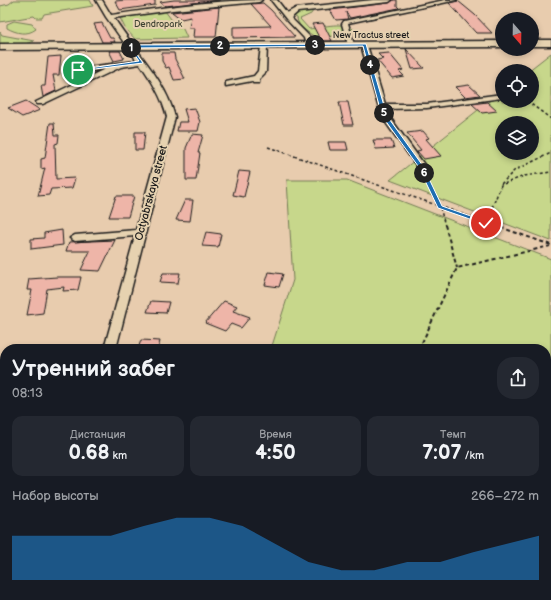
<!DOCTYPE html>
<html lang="ru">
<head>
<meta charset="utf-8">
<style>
  body { margin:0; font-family:"Balsamiq Sans",sans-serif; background:#242831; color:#f1f3f6; height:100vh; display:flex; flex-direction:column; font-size:15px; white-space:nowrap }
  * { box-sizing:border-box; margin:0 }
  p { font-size:13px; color:#9ea1a6 }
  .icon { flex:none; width:22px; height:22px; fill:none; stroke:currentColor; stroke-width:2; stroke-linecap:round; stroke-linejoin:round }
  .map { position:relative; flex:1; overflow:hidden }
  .sheet { position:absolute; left:0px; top:344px; width:551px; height:256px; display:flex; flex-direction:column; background:#171b24; border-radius:16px 16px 0 0; box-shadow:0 2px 6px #0003 }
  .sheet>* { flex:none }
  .needle { width:26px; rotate:160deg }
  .tools { position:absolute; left:495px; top:12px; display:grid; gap:8px }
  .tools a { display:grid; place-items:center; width:44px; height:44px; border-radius:50%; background:#171b24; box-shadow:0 2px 6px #0003; font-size:20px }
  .pin { position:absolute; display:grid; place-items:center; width:34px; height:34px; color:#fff; margin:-17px; border:2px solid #fff; border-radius:50%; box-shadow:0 1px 4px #0007 }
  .km { position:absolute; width:20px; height:20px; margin:-10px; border-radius:50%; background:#222; color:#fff; font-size:11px; line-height:20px; text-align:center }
  .round { display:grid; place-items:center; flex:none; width:42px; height:42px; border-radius:16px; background:#242831 }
  .headline { display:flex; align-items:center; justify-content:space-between; height:68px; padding:0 12px }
  h1 { font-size:22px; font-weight:600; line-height:30px }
  .figures { display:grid; grid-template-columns:repeat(3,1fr); gap:6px; height:68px; padding:4px 12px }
  .figures div { display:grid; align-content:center; border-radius:10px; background:#242831; text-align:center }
  .figures b { font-size:20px; font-weight:600 }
  .figures small { font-size:11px; font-weight:400 }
  .figures p { font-size:11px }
  .chart { height:112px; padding:8px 12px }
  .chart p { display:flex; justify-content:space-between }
  .chart svg { width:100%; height:72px; margin-top:4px; fill:#1f6fb2; opacity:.7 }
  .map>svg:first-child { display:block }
</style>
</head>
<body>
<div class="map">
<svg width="551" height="600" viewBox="0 0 551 600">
  <rect width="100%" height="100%" fill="#e8ccae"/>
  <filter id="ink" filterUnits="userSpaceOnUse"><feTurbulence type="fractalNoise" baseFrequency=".025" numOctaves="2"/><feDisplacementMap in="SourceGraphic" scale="8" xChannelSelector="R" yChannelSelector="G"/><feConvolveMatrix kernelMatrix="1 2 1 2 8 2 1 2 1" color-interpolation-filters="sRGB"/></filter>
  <g filter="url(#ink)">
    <!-- green -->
    <path fill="#c7d78b" stroke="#727a54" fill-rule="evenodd" d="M 14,0 L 90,0 L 93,6 L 44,14 L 42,18 L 36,18 L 34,16 L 0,22 L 0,6 L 9,4 Z
      M 306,10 L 313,11 L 311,14 L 300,19 L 309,29 C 323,27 344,20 356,31 L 320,39 C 313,36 297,27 297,18 L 293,16 L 294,12 Z
      M 165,11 L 177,27 L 183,29 L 187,38 L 135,39 L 125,28 L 120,18 L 122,16 Z
      M 14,21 L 32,24 L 36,29 C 27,36 16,33 7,28 L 7,24 Z
      M 0,32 L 2,35 L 34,41 L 25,44 L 0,44 Z
      M 551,53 L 551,241 L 390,180 L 502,91 L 502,101 L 532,101 L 532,71 L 528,71 ZM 502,123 L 532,123 L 532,153 L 502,153 Z
      M 287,180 L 347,180 L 551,259 L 551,600 L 212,600 L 212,595 L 546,595 L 546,349 L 271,349 L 293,280 Z"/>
    <!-- building -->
    <path fill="#eeb5a8" stroke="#1c1c1c" d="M 126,0 L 155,0 L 155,5 L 120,10 L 115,1 Z
      M 174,0 L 220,0 L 165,6 L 160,2 Z
      M 393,0 L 397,0 L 397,6 L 399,8 L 350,18 L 346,12 L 348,19 L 336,20 L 330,10 L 389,3 Z
      M 458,1 L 475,15 L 492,33 L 476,33 L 449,3 Z
      M 263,3 L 271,10 L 295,37 L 233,38 L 233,27 L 271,26 L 251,4 Z
      M 219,7 L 216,37 L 193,37 L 194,28 L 189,28 L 191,17 L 181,19 L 172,12 Z
      M 102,23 L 110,38 L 113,38 L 115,42 L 102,42 L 94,24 Z
      M 323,23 L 332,41 L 321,41 L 312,24 Z
      M 406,49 L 424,68 L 412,69 Z
      M 109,51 L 120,51 L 124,59 L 114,61 Z
      M 162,53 L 174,53 L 175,59 L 185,79 L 174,80 L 169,67 L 166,68 L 162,61 Z
      M 389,53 L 403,70 L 399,71 L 404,76 L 392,78 L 377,60 L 383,59 L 378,54 Z
      M 61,56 L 59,75 L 53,75 L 56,91 L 43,97 L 41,86 L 45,86 L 48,57 Z
      M 469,85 L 480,95 L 465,97 L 455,87 Z
      M 26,101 L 40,110 L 22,117 L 8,108 Z
      M 339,102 L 348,102 L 353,125 L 344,125 Z
      M 487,102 L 497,111 L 482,113 L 472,104 Z
      M 195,108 L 200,122 L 198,131 L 177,131 L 179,122 L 188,122 L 184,109 Z
      M 50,123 L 54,123 L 55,135 L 59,135 L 58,143 L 55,144 L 56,179 L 75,178 L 72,188 L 51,189 L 49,195 L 38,196 L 45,168 L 41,169 L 41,159 L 45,158 Z
      M 423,131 L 429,138 L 426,139 L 441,156 L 424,159 L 417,151 L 421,150 L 407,133 Z
      M 135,132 L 145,132 L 143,150 L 135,150 Z
      M 192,134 L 203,135 L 198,153 L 200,153 L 196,180 L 186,180 L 186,148 Z
      M 373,140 L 391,140 L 394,148 L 376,149 Z
      M 328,142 L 346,142 L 348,150 L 330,150 Z
      M 239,171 L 250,172 L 244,197 L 233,195 Z
      M 116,196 L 134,196 L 128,217 L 109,217 Z
      M 185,200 L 193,200 L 190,221 L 176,220 Z
      M 62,230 L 63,245 L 31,249 L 31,239 L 44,238 L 44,233 Z
      M 206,232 L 221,234 L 218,247 L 202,246 Z
      M 115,240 L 100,271 L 81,270 L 90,251 L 66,251 L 69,242 Z
      M 269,272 L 283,274 L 279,287 L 265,285 Z
      M 163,273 L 180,273 L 178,283 L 160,282 Z
      M 57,277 L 81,277 L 78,290 L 63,291 L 64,287 L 47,289 L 43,313 L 27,315 L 32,290 L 27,290 L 29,279 Z
      M 151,301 L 169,302 L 166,313 L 147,312 Z
      M 224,301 L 237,306 L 233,311 L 250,317 L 241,328 L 231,324 L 225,331 L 205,323 Z
      M 141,340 L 160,341 L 158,349 L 138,349 Z"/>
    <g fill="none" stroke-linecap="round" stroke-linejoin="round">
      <!-- minor casing -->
      <g stroke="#1c1c1c" stroke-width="3">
        <path id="minor" d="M 96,0 L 102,0 L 111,15 C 161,8 211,0 262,0 L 259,2 L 173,10 L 114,18 C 135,51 165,79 175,117 L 116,349 L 104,349 L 135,236 L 75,241 L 70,238 L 75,235 L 136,230 L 167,117 C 162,97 152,81 140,64 L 121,67 L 43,104 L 37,104 L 36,102 L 105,69 L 67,75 L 63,73 L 64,71 L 78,68 L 137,61 L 106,17 Z
          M 271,0 L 277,0 L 287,13 L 296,8 L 373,0 L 392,0 L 389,2 L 298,12 L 291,18 L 309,36 L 312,45 L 309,47 L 306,45 L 304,38 L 286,19 Z
          M 445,0 L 457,0 L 348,23 L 354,45 L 351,47 L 348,45 L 342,24 L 344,21 Z
          M 364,43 L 367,45 L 385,104 L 427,104 L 502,94 L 502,98 L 427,108 L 387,109 L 389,116 L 425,166 L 421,169 L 418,168 L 381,116 L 361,45 Z
          M 264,44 L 267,46 L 266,72 L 259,79 L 259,83 L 253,83 L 252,81 L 226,86 L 226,82 L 254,76 L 258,71 L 261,46 Z
          M 39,595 L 55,595 L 53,600 L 37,600 Z"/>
      </g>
      <!-- major casing -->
      <g stroke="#1c1c1c" stroke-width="3">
        <path id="major" d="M 532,40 L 551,40 L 551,46 L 532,46 Z
          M 502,41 L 502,47 L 0,50 L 0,44 Z"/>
      </g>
      <!-- path-far2 -->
      <path stroke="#1c1c1c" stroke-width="1.5" stroke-dasharray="3 2.5" stroke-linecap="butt" d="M 527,101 L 551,119
        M 268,147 L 497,226
        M 424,173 L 440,207 L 445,226
        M 501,184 L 515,170 L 551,153
        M 486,223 L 501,185 L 524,176 L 551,172"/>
      <!-- path-far1 -->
      <path stroke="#1c1c1c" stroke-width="2" stroke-dasharray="4 3" stroke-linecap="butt" d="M 445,225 L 457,268
        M 494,225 L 551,245
        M 419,349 L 457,268 L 550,246"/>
      <!-- path -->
      <path stroke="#1c1c1c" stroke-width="2.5" stroke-dasharray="5 4" stroke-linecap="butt" d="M 450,595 L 450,600"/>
      <!-- minor -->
      <use href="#minor" fill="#e6d2b0" fill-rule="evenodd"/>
      <!-- major -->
      <use href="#major" fill="#e6d2b0" fill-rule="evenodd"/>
    </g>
  </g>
  <!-- route -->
  <path fill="#1f6fb2" stroke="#fff" d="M 366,44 L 387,116 L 423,166 L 442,206 L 488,222 L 488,224 L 484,224 L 438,208 L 418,166 L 382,116 L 363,46 L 132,48 L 143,63 L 78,71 L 76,70 L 139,61 L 128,46 L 130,45 Z"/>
  <g text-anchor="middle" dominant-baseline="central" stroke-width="4" stroke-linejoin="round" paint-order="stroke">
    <!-- far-park labels -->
    <g font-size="9" fill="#3e4132" stroke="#e6d2b0">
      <text x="158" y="24">Dendropark</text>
    </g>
    <!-- far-street labels -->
    <g font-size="9" fill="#1c1c1c" stroke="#e6d2b0">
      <text x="371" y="35">New Tractus street</text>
    </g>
    <!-- street labels -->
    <g font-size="11" fill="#1c1c1c" stroke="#e6d2b0">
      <text transform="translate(151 193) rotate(-75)">Octyabrskaya street</text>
    </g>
  </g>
</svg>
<div class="tools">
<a><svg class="needle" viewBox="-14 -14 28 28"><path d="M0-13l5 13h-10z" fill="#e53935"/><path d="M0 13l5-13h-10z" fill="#9ea1a6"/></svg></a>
<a><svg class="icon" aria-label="locate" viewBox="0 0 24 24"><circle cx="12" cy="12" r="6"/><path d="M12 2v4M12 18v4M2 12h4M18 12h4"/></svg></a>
<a><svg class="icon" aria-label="layers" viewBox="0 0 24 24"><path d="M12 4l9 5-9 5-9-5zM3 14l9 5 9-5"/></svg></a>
</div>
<div class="pin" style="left:78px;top:70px;background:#1e9e55"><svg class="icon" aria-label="arrive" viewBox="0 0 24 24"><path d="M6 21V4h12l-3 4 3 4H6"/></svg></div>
<div class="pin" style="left:486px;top:223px;background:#d93025"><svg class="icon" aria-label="check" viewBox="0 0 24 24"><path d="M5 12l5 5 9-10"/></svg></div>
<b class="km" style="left:131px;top:48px">1</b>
<b class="km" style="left:220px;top:46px">2</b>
<b class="km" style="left:315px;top:45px">3</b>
<b class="km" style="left:370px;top:65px">4</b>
<b class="km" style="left:384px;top:113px">5</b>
<b class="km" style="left:424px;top:173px">6</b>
<section class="sheet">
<div class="headline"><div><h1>Утренний забег</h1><p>08:13</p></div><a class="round"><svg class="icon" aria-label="share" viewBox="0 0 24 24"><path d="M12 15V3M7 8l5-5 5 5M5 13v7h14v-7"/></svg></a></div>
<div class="figures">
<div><p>Дистанция</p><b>0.68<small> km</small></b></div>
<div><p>Время</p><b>4:50</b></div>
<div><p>Темп</p><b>7:07<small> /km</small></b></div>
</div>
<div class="chart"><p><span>Набор высоты</span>266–272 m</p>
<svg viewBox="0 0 160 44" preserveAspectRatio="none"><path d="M0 44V17L10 17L20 17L30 17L40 11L50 6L60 6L70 11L80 22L90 33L100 38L110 38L120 33L130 33L140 27L150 22L160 17V44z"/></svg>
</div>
</section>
</div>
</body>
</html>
